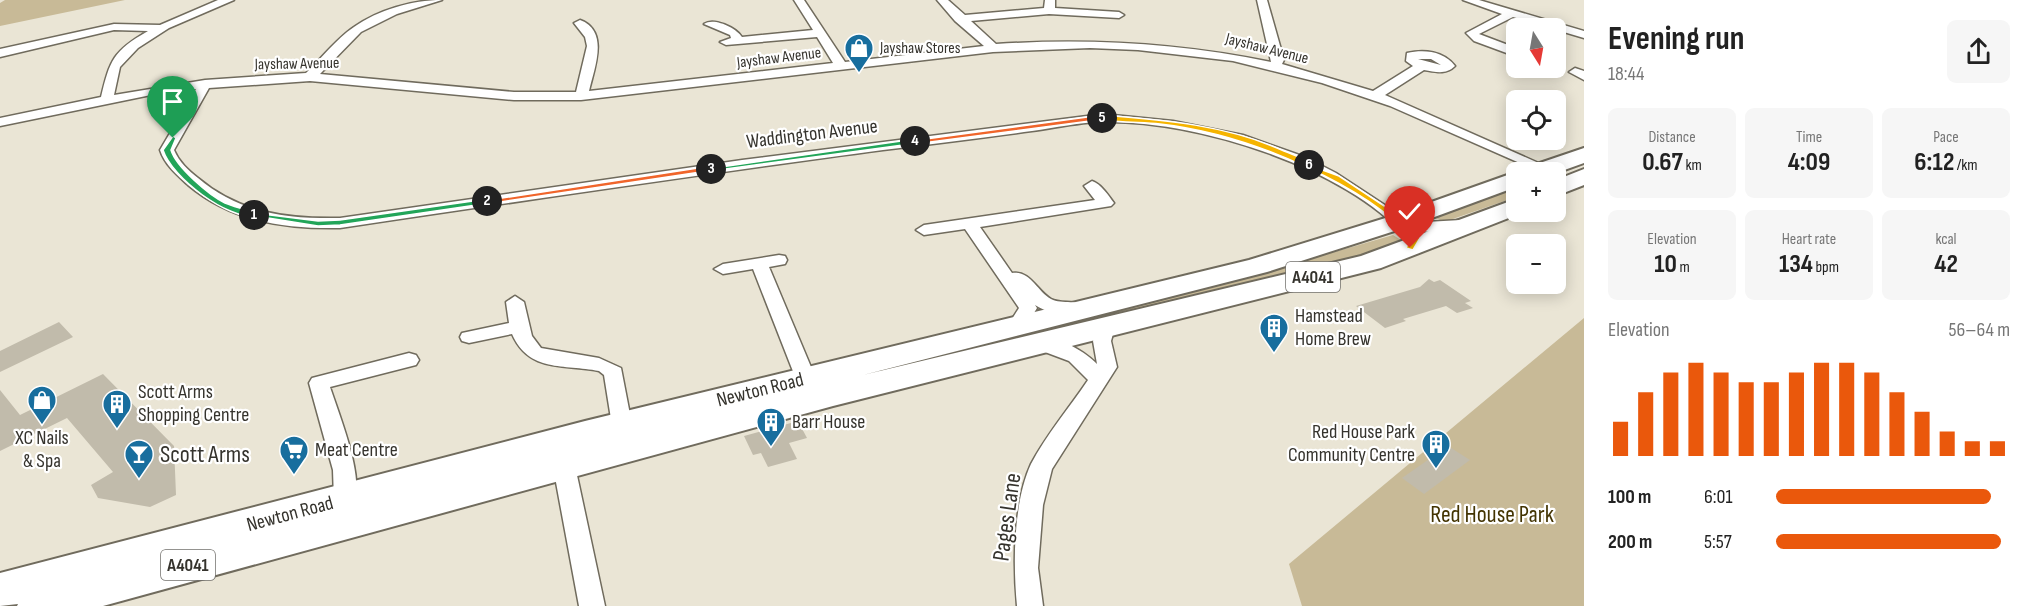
<!DOCTYPE html>
<html lang="en">
<head>
<meta charset="utf-8">
<style>
  body { margin:0; font-family:"Sofia Sans Condensed",sans-serif; background:#f6f6f6; color:#222; height:100vh; display:flex; flex-direction:column; font-size:22px; white-space:nowrap }
  * { box-sizing:border-box; margin:0 }
  p { font-size:20px; color:#767676 }
  .icon { flex:none; width:33px; height:33px; fill:none; stroke:currentColor; stroke-width:2; stroke-linecap:round; stroke-linejoin:round }
  .map { position:relative; flex:1; overflow:hidden }
  .panel { display:flex; flex-direction:column; background:#fff; width:450px }
  .panel>* { flex:none }
  .needle { width:39px; rotate:169deg }
  .buttons { position:absolute; left:1506px; top:18px; display:grid; gap:12px }
  .buttons a { display:grid; place-items:center; width:60px; height:60px; border-radius:9px; background:#fff; box-shadow:0 3px 15px #0003; font-size:30px }
  .pin { position:absolute; display:grid; place-items:center; width:51px; height:51px; color:#fff; margin:-62px -26px; border-radius:50% 50% 50% 0; rotate:-45deg; box-shadow:0 0 6px #0007 }
  .pin .icon { rotate:45deg }
  .km { position:absolute; width:30px; height:30px; margin:-15px; border-radius:50%; background:#222; color:#fff; font-size:16px; line-height:30px; text-align:center }
  .round { display:grid; place-items:center; flex:none; width:63px; height:63px; border-radius:9px; background:#f6f6f6 }
  .headline { display:flex; align-items:center; justify-content:space-between; height:102px; padding:0 24px }
  h1 { font-size:33px; font-weight:700; line-height:45px }
  .figures { display:grid; grid-template-columns:repeat(3,1fr); gap:9px; height:102px; padding:6px 24px }
  .figures div { display:grid; align-content:center; border-radius:9px; background:#f6f6f6; text-align:center }
  .figures b { font-size:26px; font-weight:700 }
  .figures small { font-size:16px; font-weight:400 }
  .figures p { font-size:16px }
  .chart { height:168px; padding:12px 24px }
  .chart p { display:flex; justify-content:space-between }
  .chart svg { width:100%; height:108px; margin-top:6px; stroke:#ea580c; stroke-width:6 }
  ul { padding:0 24px; list-style:none; font-size:20px }
  li { display:grid; grid-template-columns:96px 72px 1fr; align-items:center; height:45px }
  li i { height:15px; border-radius:8px; background:#ea580c }
  main { display:flex; flex:1; min-height:0 }
  .map>svg:first-child { display:block }
</style>
</head>
<body>
<main>
<div class="map">
<svg width="1584" height="606" viewBox="0 0 1584 606">
  <rect width="100%" height="100%" fill="#eae5d5"/>
  <!-- green -->
  <path fill="#c8ba97" d="M 5,0 L 125,0 L 0,26 L 0,3 Z
    M 1512,188 L 1516,191 L 1516,197 L 1444,222 L 1432,216 Z
    M 1393,235 L 1401,240 L 1360,257 L 762,404 C 970,338 1185,297 1393,235 Z
    M 1584,318 L 1584,606 L 1302,606 L 1289,564 Z"/>
  <!-- building -->
  <path fill="#c1bbab" d="M 1429,279 L 1434,282 L 1440,280 L 1471,301 L 1465,303 L 1473,308 L 1457,313 L 1446,306 L 1403,319 L 1406,321 L 1385,328 L 1356,306 L 1420,287 Z
    M 59,322 L 73,337 L 0,372 L 0,351 Z
    M 103,374 L 174,446 L 176,495 L 150,507 L 98,498 L 91,485 L 113,472 L 67,418 L 0,451 L 0,390 L 20,415 Z
    M 798,421 L 807,438 L 789,443 L 797,459 L 768,467 L 761,453 L 753,455 L 744,436 Z
    M 1448,446 L 1470,460 L 1424,494 L 1402,478 Z"/>
  <g fill="none" stroke-linecap="round" stroke-linejoin="round">
    <!-- minor casing -->
    <g stroke="#706b5d" stroke-width="3">
      <path id="minor" d="M 218,0 L 234,0 L 169,28 L 138,48 L 120,67 L 114,95 L 205,80 L 306,73 C 321,59 336,39 354,27 C 378,10 412,0 442,0 L 397,14 L 361,32 L 320,74 L 514,92 L 576,92 L 587,46 L 585,37 L 574,23 L 580,20 C 610,31 594,69 589,91 L 833,63 L 817,37 L 726,45 L 720,42 L 731,38 L 730,35 L 704,24 C 714,17 736,28 742,37 L 813,30 L 794,0 L 804,0 L 845,62 L 984,46 L 955,21 L 937,0 L 948,0 L 965,15 L 1044,8 L 1045,0 L 1055,0 L 1055,8 L 1119,12 L 1124,15 L 1119,18 L 1049,14 L 971,21 L 996,44 C 1089,38 1179,43 1271,62 L 1257,0 L 1267,0 L 1284,60 L 1282,64 L 1373,91 L 1413,66 L 1406,61 L 1407,53 C 1424,49 1444,51 1455,66 C 1446,75 1436,72 1424,70 L 1385,95 L 1552,169 L 1549,172 L 1540,172 L 1390,106 L 1322,83 L 1233,61 L 1138,50 L 1090,48 L 993,52 L 581,100 L 514,100 L 310,81 L 209,88 L 174,150 C 179,162 188,170 198,178 C 239,213 287,219 340,218 L 742,160 L 1103,114 L 1173,121 L 1243,135 L 1305,157 L 1336,173 L 1403,217 L 1426,222 L 1461,220 L 1469,225 C 1460,235 1429,233 1417,230 L 1423,238 L 1416,252 L 1404,252 L 1402,248 L 1407,238 C 1345,167 1196,120 1103,122 C 1080,122 1055,128 1032,131 C 982,138 933,144 883,150 C 702,174 521,201 340,228 C 285,229 232,222 188,185 C 177,175 165,165 160,150 L 196,89 L 151,95 L 0,126 L 0,118 L 101,97 C 110,60 113,51 148,31 L 114,30 L 0,57 L 0,49 L 114,24 L 160,25 ZM 1418,59 L 1431,59 L 1441,65 Z
        M 1463,0 L 1479,0 L 1584,31 L 1584,38 L 1513,17 L 1479,34 L 1516,48 L 1516,55 L 1512,55 L 1474,41 L 1466,33 L 1502,14 Z
        M 1575,68 L 1584,71 L 1584,80 L 1569,72 Z
        M 1092,181 C 1101,184 1108,195 1114,203 L 1111,206 L 980,227 L 1012,273 C 1030,270 1037,291 1051,299 C 1062,305 1080,298 1087,309 L 1084,313 C 1069,317 1049,314 1035,305 L 1037,308 L 1023,331 L 1009,331 L 1007,327 L 1019,308 L 965,229 L 924,235 L 916,230 L 924,225 L 1095,200 L 1084,186 Z
        M 779,255 L 785,256 L 787,260 L 785,264 L 769,267 L 816,379 L 813,384 L 799,384 L 796,379 L 753,269 L 723,274 L 714,269 L 723,264 Z
        M 515,296 L 524,302 L 532,336 L 541,348 L 599,358 L 621,368 L 632,425 L 629,431 L 622,433 L 615,431 L 612,425 L 604,375 L 599,371 C 564,364 529,373 512,334 L 469,343 L 462,341 L 460,337 L 462,333 L 509,323 L 506,302 Z
        M 1105,324 L 1112,326 L 1114,330 L 1111,341 L 1117,367 L 1052,469 L 1043,505 L 1038,568 L 1043,606 L 1017,606 C 1013,564 1013,503 1031,464 C 1046,435 1070,407 1088,380 L 1069,361 L 1037,349 L 1034,344 L 1037,339 C 1056,334 1084,351 1097,364 L 1093,341 L 1098,326 Z
        M 409,353 L 416,355 L 419,360 L 416,365 L 330,387 C 339,415 366,480 353,506 L 345,508 L 337,506 L 334,499 L 333,470 L 309,383 L 312,378 Z
        M 564,457 L 572,460 L 575,466 L 605,606 L 579,606 L 553,466 L 556,460 Z"/>
    </g>
    <!-- trunk casing -->
    <g stroke="#706b5d" stroke-width="4">
      <path id="trunk" d="M 1584,148 L 1584,163 L 1556,173 L 1524,172 L 1528,167 Z
        M 1584,169 L 1584,185 L 1556,196 L 1556,180 Z
        M 1516,172 L 1518,172 L 1516,187 L 1410,226 L 1267,272 L 863,375 L 1361,256 L 1516,199 L 1516,212 L 1524,212 L 1381,268 L 833,406 L 103,606 L 17,606 L 18,604 L 0,606 L 0,573 L 585,421 L 1249,260 L 1392,216 Z"/>
    </g>
    <!-- minor -->
    <use href="#minor" fill="#fff" fill-rule="evenodd"/>
    <!-- trunk -->
    <use href="#trunk" fill="#fff" fill-rule="evenodd"/>
  </g>
  <!-- split-1 -->
  <path fill="#22a559" stroke="#fff" stroke-width="1.5" d="M 173,136 L 176,138 L 171,150 C 176,167 209,195 225,203 C 235,207 247,210 257,213 L 257,217 C 227,219 172,178 163,150 Z"/>
  <!-- split-2 -->
  <path fill="#22a559" stroke="#fff" stroke-width="1.5" d="M 487,199 L 490,203 L 340,225 L 318,226 L 250,215 L 254,213 L 318,221 L 340,220 Z"/>
  <!-- split-3 -->
  <path fill="#f0652b" stroke="#fff" stroke-width="1.5" d="M 711,166 L 714,170 L 487,204 L 483,201 Z"/>
  <!-- split-4 -->
  <path fill="#22a559" stroke="#fff" stroke-width="1.5" d="M 915,139 L 918,143 L 711,171 L 707,169 Z"/>
  <!-- split-5 -->
  <path fill="#f0652b" stroke="#fff" stroke-width="1.5" d="M 1102,115 L 1105,119 L 915,144 L 911,141 Z"/>
  <!-- split-6 -->
  <path fill="#f5b400" stroke="#fff" stroke-width="1.5" d="M 1102,115 C 1165,120 1227,125 1284,151 C 1294,155 1305,159 1313,165 L 1306,167 C 1259,145 1212,130 1160,124 C 1140,122 1120,123 1100,119 Z"/>
  <!-- split-7 -->
  <path fill="#f5b400" stroke="#fff" stroke-width="1.5" d="M 1306,164 L 1339,176 L 1404,219 L 1420,238 L 1413,250 L 1406,248 L 1411,238 C 1385,207 1343,184 1306,167 Z"/>
  <!-- icons -->
  <defs>
    <g id="shop-pin" transform="scale(1.5)"><path d="M0 17L-7.5 6A9.5 9.5 0 1 1 7.5 6Z" fill="#186e9e" stroke="#fff"/><path d="M-5-2.5h2.3a2.7 3.5 0 0 1 5.4 0H5L5.5 6h-11ZM-1.5-2.5h3a1.5 2.3 0 0 0-3 0Z" fill="#fff"/></g>
    <g id="building-pin" transform="scale(1.5)"><path d="M0 17L-7.5 6A9.5 9.5 0 1 1 7.5 6Z" fill="#186e9e" stroke="#fff"/><path d="M-4-6H4V6H1V3H-1V6H-4ZM-2.5-4.3h1.7v1.8h-1.7ZM.8-4.3h1.7v1.8H.8ZM-2.5-1h1.7V.8h-1.7ZM.8-1h1.7V.8H.8Z" fill="#fff"/></g>
    <g id="supermarket-pin" transform="scale(1.5)"><path d="M0 17L-7.5 6A9.5 9.5 0 1 1 7.5 6Z" fill="#186e9e" stroke="#fff"/><path d="M-6-5.5h2.5l.6 2H6L4.5 2H-2.5L-4.4-4H-6ZM-1.5 3.2a1.3 1.3 0 1 0 .1 0ZM3 3.2a1.3 1.3 0 1 0 .1 0Z" fill="#fff"/></g>
    <g id="bar-pin" transform="scale(1.5)"><path d="M0 17L-7.5 6A9.5 9.5 0 1 1 7.5 6Z" fill="#186e9e" stroke="#fff"/><path d="M-6-5H6L.8 .8V4.5H3.5V6h-7V4.5H-.8V.8Z" fill="#fff"/></g>
  </defs>
  <g fill-rule="evenodd">
    <use href="#shop-pin" x="859" y="48"/>
    <use href="#building-pin" x="1274" y="328"/>
    <use href="#shop-pin" x="42" y="400"/>
    <use href="#building-pin" x="117" y="404"/>
    <use href="#building-pin" x="771" y="422"/>
    <use href="#building-pin" x="1436" y="444"/>
    <use href="#supermarket-pin" x="294" y="450"/>
    <use href="#bar-pin" x="139" y="454"/>
  </g>
  <g text-anchor="middle" dominant-baseline="central" stroke-width="4.5" stroke-linejoin="round" paint-order="stroke">
    <!-- far-poi labels -->
    <g font-size="16" fill="#35332d" stroke="#fff" text-anchor="start">
      <text x="880" y="48">Jayshaw Stores</text>
    </g>
    <!-- far-street labels -->
    <g font-size="16" fill="#35332d" stroke="#fff">
      <text transform="translate(1267 49) rotate(14)">Jayshaw Avenue</text>
      <text transform="translate(779 58) rotate(-7)">Jayshaw Avenue</text>
      <text transform="translate(297 64) rotate(-1)">Jayshaw Avenue</text>
    </g>
    <!-- shield labels -->
    <g fill="#fff" stroke="#72706c" stroke-width="1.5">
      <rect x="1286" y="262" width="54" height="30" rx="4.5"/>
      <rect x="161" y="550" width="54" height="30" rx="4.5"/>
    </g>
    <g font-size="18" font-weight="bold" fill="#35332d">
      <text x="1313" y="277">A4041</text>
      <text x="188" y="565">A4041</text>
    </g>
    <!-- street labels -->
    <g font-size="20" fill="#35332d" stroke="#fff">
      <text transform="translate(812 134) rotate(-7)">Waddington Avenue</text>
      <text transform="translate(760 390) rotate(-14)">Newton Road</text>
      <text transform="translate(290 514) rotate(-15)">Newton Road</text>
    </g>
    <!-- poi labels -->
    <g font-size="20" fill="#35332d" stroke="#fff" text-anchor="start">
      <text x="1295" y="316">Hamstead<tspan x="1295" dy="23">Home Brew</tspan></text>
      <text x="138" y="392">Scott Arms<tspan x="138" dy="23">Shopping Centre</tspan></text>
      <text x="792" y="422">Barr House</text>
      <text x="1415" y="432" text-anchor="end">Red House Park<tspan x="1415" dy="23">Community Centre</tspan></text>
      <text x="42" y="438" text-anchor="middle">XC Nails<tspan x="42" dy="23">&amp; Spa</tspan></text>
      <text x="315" y="450">Meat Centre</text>
    </g>
    <!-- near-poi labels -->
    <g font-size="24" fill="#35332d" stroke="#fff" text-anchor="start">
      <text x="160" y="454">Scott Arms</text>
    </g>
    <!-- near-park labels -->
    <g font-size="24" fill="#433402" stroke="#fff">
      <text x="1492" y="514">Red House Park</text>
    </g>
    <!-- near-street labels -->
    <g font-size="24" fill="#35332d" stroke="#fff">
      <text transform="translate(1007 517) rotate(-82)">Pages Lane</text>
    </g>
  </g>
</svg>
<div class="buttons">
<a><svg class="needle" viewBox="-14 -14 28 28"><path d="M0-13l5 13h-10z" fill="#e53935"/><path d="M0 13l5-13h-10z" fill="#767676"/></svg></a>
<a><svg class="icon" aria-label="locate" viewBox="0 0 24 24"><circle cx="12" cy="12" r="6"/><path d="M12 2v4M12 18v4M2 12h4M18 12h4"/></svg></a>
<a>+</a>
<a>−</a>
</div>
<div class="pin" style="left:173px;top:138px;background:#1e9e55"><svg class="icon" aria-label="arrive" viewBox="0 0 24 24"><path d="M6 21V4h12l-3 4 3 4H6"/></svg></div>
<div class="pin" style="left:1410px;top:248px;background:#d93025"><svg class="icon" aria-label="check" viewBox="0 0 24 24"><path d="M5 12l5 5 9-10"/></svg></div>
<b class="km" style="left:254px;top:215px">1</b>
<b class="km" style="left:487px;top:201px">2</b>
<b class="km" style="left:711px;top:169px">3</b>
<b class="km" style="left:915px;top:141px">4</b>
<b class="km" style="left:1102px;top:118px">5</b>
<b class="km" style="left:1309px;top:165px">6</b>
</div>
<section class="panel">
<div class="headline"><div><h1>Evening run</h1><p>18:44</p></div><a class="round"><svg class="icon" aria-label="share" viewBox="0 0 24 24"><path d="M12 15V3M7 8l5-5 5 5M5 13v7h14v-7"/></svg></a></div>
<div class="figures">
<div><p>Distance</p><b>0.67<small> km</small></b></div>
<div><p>Time</p><b>4:09</b></div>
<div><p>Pace</p><b>6:12<small> /km</small></b></div>
</div>
<div class="figures">
<div><p>Elevation</p><b>10<small> m</small></b></div>
<div><p>Heart rate</p><b>134<small> bpm</small></b></div>
<div><p>kcal</p><b>42</b></div>
</div>
<div class="chart"><p><span>Elevation</span>56–64 m</p>
<svg viewBox="0 0 160 44" preserveAspectRatio="none"><path d="M5 44V30M15 44V18M25 44V10M35 44V6M45 44V10M55 44V14M65 44V14M75 44V10M85 44V6M95 44V6M105 44V10M115 44V18M125 44V26M135 44V34M145 44V38M155 44V38"/></svg>
</div>
<ul>
<li><b>100 m</b>6:01<i style="width:92%"></i></li>
<li><b>200 m</b>5:57<i style="width:96%"></i></li>
</ul>
</section>
</main>
</body>
</html>
